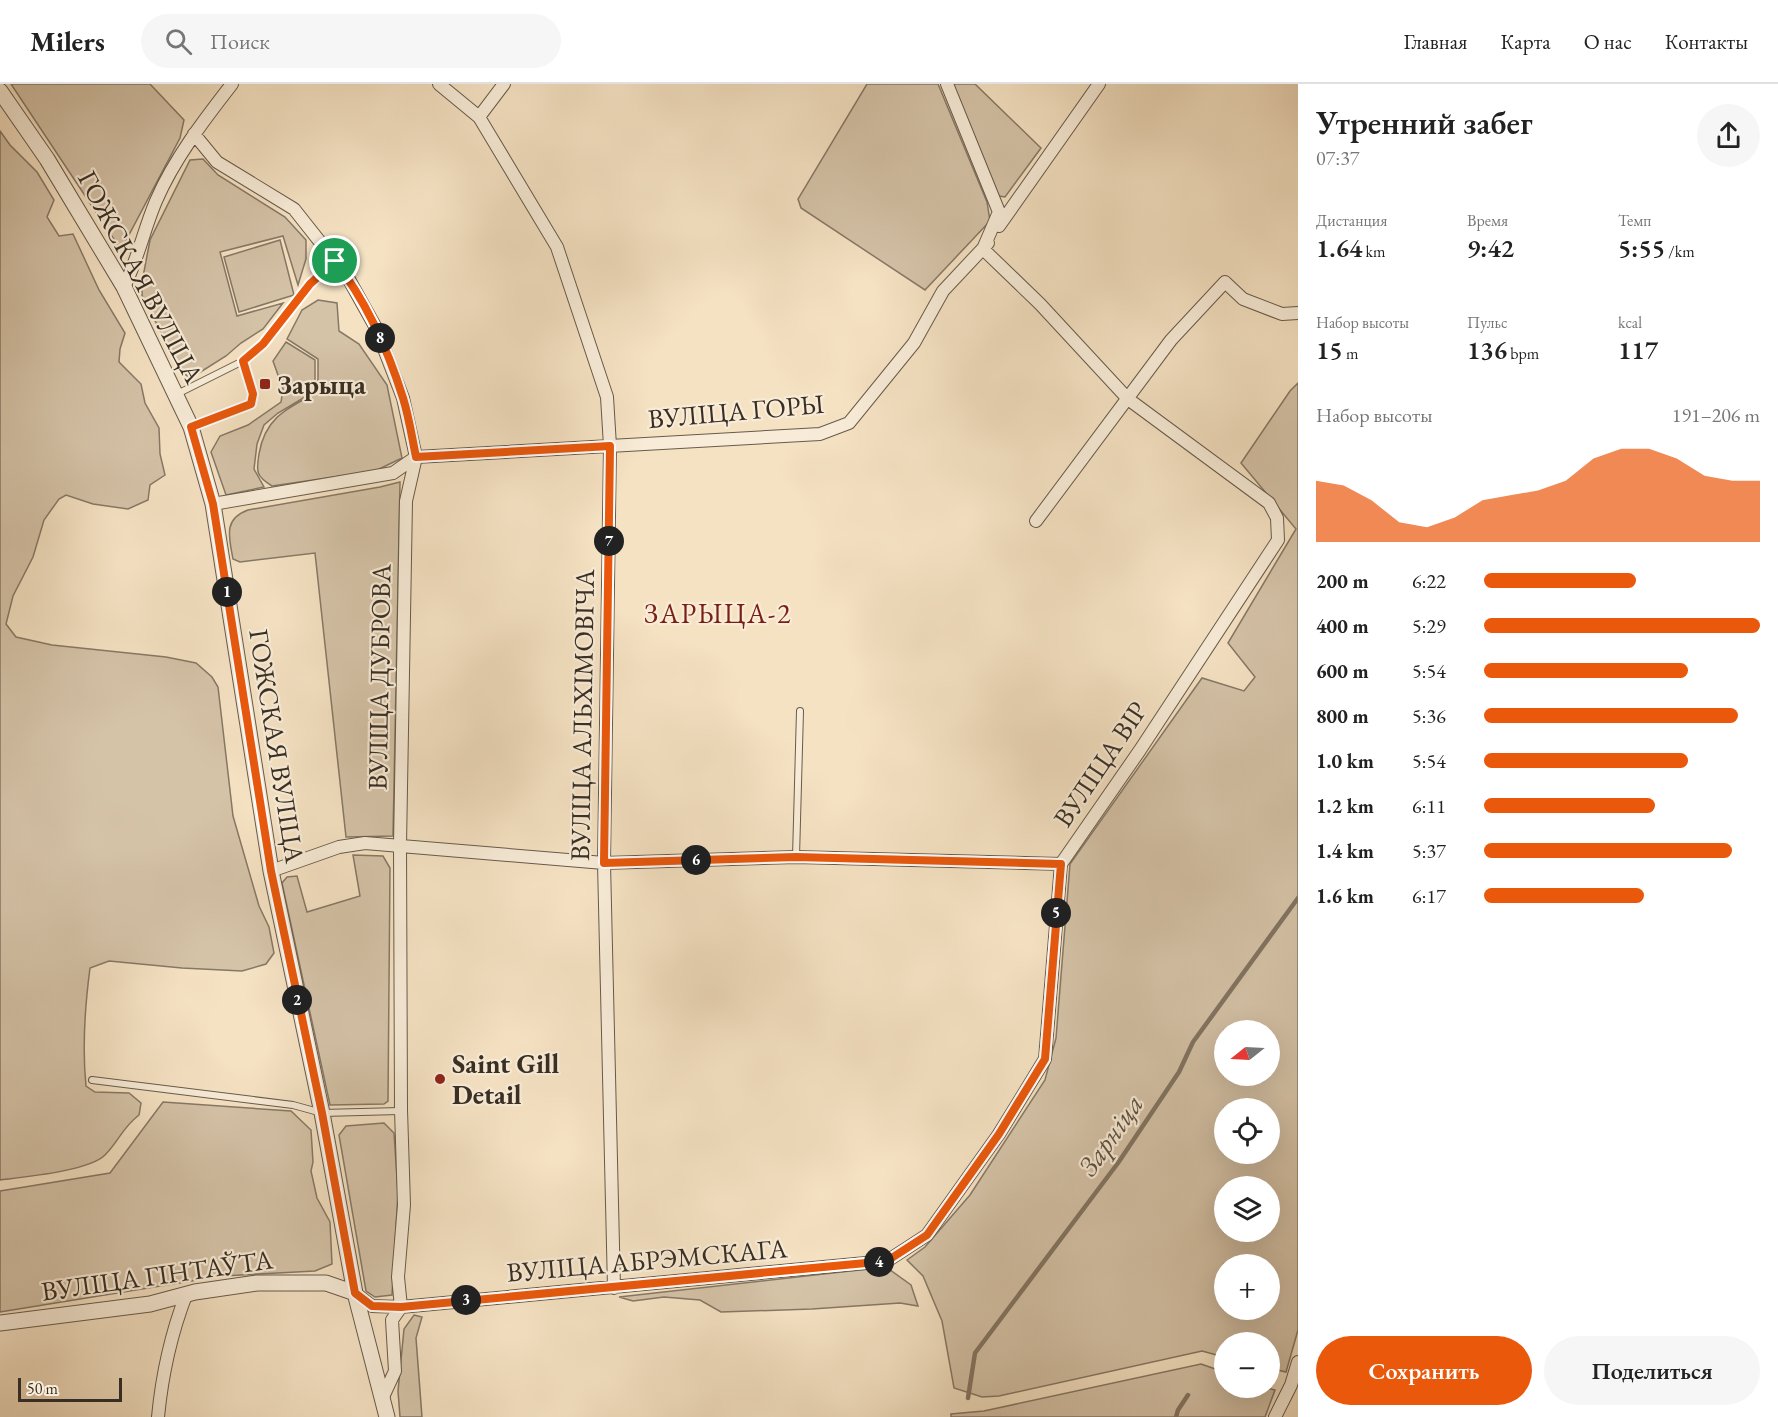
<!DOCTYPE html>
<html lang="ru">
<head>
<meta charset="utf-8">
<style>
  body { margin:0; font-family:"EB Garamond",serif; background:#f6f6f6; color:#222; height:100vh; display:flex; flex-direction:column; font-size:22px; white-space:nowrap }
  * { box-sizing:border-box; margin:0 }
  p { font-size:20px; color:#767676 }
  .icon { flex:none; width:33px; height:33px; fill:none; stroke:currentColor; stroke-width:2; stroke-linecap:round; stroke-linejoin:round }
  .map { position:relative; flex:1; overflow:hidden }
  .drawer { display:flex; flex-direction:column; background:#fff; width:480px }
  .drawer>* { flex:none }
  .needle { width:39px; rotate:252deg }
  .buttons { position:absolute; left:1214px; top:936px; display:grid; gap:12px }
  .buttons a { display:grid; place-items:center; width:66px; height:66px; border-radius:50%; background:#fff; box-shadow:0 6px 24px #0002; font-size:30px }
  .scale { position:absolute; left:18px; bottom:15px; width:104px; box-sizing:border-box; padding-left:6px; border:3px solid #382e23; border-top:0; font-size:16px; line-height:21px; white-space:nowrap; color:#382e23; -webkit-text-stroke:4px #f8ecd8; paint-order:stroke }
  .pin { position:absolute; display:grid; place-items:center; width:51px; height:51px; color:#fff; margin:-26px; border:3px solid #fff; border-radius:50%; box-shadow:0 2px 6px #0007 }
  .km { position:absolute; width:30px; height:30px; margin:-15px; border-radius:50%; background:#222; color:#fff; font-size:16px; line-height:30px; text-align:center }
  .round { display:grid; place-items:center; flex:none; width:63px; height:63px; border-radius:32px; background:#f6f6f6 }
  .headline { display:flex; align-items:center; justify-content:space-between; height:102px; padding:0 18px }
  h1 { font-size:33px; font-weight:600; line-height:45px }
  .stats { display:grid; grid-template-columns:repeat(3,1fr); gap:9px; height:102px; padding:6px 18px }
  .stats div { display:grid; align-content:center }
  .stats b { font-size:26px; font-weight:600 }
  .stats small { font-size:16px; font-weight:400 }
  .stats p { font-size:16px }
  .chart { height:168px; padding:12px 18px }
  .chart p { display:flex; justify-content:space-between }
  .chart svg { width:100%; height:108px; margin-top:6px; fill:#ea580c; opacity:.7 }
  .button { display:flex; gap:12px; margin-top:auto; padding:12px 18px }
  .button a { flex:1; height:69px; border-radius:36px; background:#ea580c; color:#fff; font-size:24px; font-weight:600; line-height:69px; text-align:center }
  .button a+a { background:#f6f6f6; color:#222 }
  ul { padding:0 18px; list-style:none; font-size:20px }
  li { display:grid; grid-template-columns:96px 72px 1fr; align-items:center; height:45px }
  li i { height:15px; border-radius:8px; background:#ea580c }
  header { display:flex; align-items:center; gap:36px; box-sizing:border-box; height:84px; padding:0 30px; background:#fff; border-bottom:2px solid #e0e0e0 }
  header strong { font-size:28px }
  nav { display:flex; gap:33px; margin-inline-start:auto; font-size:21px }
  .search { width:420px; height:54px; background:#f6f6f6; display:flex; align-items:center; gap:15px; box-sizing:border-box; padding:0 21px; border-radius:33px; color:#767676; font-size:22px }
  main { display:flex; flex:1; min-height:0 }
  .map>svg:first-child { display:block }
</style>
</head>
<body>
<header>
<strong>Milers</strong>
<div class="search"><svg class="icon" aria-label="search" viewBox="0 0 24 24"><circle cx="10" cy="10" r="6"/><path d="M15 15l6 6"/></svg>Поиск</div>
<nav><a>Главная</a><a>Карта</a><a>О нас</a><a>Контакты</a></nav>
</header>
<main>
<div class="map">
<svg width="1298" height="1333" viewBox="0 0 1298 1333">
  <rect width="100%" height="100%" fill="#f5e2c3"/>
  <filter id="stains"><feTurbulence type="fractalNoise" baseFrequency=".00333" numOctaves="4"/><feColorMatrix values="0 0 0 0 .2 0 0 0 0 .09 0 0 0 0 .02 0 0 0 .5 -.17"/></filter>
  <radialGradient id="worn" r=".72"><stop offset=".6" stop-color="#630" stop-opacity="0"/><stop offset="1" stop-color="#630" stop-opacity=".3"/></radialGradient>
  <!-- green -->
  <path fill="#d5c3a8" stroke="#867866" stroke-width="1.5" fill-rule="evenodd" d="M 11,0 L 150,0 L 184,36 L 180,54 L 121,166 Z
    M 867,0 L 938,0 L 987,118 L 990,137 L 925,206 L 801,124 L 798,115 Z
    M 953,0 L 975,0 L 1041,64 L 1005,113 L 999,112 Z
    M 0,47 L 10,61 L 37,88 L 54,116 L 47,133 L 59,152 L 73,150 L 99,206 L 125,249 L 120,265 L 119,278 L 141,300 L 145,319 L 159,344 L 160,370 L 165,391 L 150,401 L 148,416 L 128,425 L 93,420 L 66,411 L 59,415 L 44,436 L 33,473 L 13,512 L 6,540 L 16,553 L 52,561 L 166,573 L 196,579 L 212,593 L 218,603 L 233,732 L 259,822 L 269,843 L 274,869 L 266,880 L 242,887 L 182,884 L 109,877 L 90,884 C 85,922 82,963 86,1002 L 95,1008 L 129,1009 L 141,1019 L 139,1031 C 122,1044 119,1057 105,1071 C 89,1087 24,1093 0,1096 Z
    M 203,75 L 218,91 L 285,133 L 306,156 L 306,175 L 298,201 L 283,152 L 220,168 L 237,232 L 283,219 L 263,245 L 241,259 L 226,272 L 191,294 L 181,288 L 142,211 L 142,198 L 150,156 L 190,76 Z
    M 280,156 L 294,211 L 239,228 L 224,173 Z
    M 318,216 L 337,219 L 339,247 L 359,260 L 387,301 L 402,374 L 375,387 L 272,402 C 256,392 256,388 259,370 C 265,333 288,324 318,308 L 318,275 L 287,255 L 302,226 Z
    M 286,258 L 315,276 L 315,307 L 278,329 L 264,341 L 257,360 L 254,385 L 264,403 L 226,411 L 211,368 L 220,352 L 248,341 L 281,318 L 283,305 L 273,277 Z
    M 1298,299 L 1298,1246 L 1286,1288 L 1269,1284 L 1269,1258 L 1224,1258 L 1224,1273 L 1202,1267 L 999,1312 L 982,1313 L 954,1304 L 942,1237 L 923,1192 L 907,1176 L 925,1163 L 970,1111 L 1045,996 L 1056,954 L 1070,780 L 1202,594 L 1244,607 L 1255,593 L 1228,559 L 1296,445 L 1241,379 L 1290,307 ZM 1224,946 L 1269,946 L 1269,992 L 1224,992 ZM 1224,1024 L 1269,1024 L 1269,1070 L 1224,1070 ZM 1224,1102 L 1269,1102 L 1269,1148 L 1224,1148 ZM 1224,1180 L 1269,1180 L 1269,1226 L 1224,1226 Z
    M 400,398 L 393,752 L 346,753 L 315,469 L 240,478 L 233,475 C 229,453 223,435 248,426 L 380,403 Z
    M 353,771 L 383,772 L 390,784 L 388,1017 L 384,1020 L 330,1021 L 282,799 L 287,793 L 297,792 L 307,828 L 360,812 Z
    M 163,1018 L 291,1027 L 311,1046 L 313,1078 L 311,1087 L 317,1114 L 330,1138 L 332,1180 L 315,1187 L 222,1192 L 0,1228 L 0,1107 L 110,1089 Z
    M 384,1039 L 394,1049 L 398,1109 L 392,1211 L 375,1213 L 366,1207 L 339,1051 L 346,1042 Z
    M 886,1183 L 911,1201 L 918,1222 L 900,1219 L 812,1225 L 721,1228 L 700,1216 L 664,1213 L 633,1217 L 619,1213 Z
    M 414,1231 L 422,1233 L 416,1254 L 422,1333 L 400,1333 L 398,1307 L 404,1245 Z
    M 1201,1280 L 1224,1288 L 1224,1304 L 1267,1304 L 1275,1306 L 1265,1333 L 951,1333 L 951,1330 L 984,1327 Z"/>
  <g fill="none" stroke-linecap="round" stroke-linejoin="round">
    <!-- stream -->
    <path stroke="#837563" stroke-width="4.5" d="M 968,1314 L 975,1269 L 1118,1079 L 1179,988 L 1193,958 L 1298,814
      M 1176,1333 L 1178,1326 L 1188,1311"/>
    <!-- service casing -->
    <g stroke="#675b4b" stroke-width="8">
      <path id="service" d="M 177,310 L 243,277 L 263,260 L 310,200 L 335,177
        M 193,343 L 251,320 L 253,310 L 243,277
        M 796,773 L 800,627
        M 92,996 L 293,1021 L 322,1029 L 400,1027"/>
    </g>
    <!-- minor casing -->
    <g stroke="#675b4b" stroke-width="14">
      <path id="minor" d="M 439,0 L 479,33 L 557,163 L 607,313 L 610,362 L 604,779 L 614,1204
        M 479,33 L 504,0
        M 194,50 L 217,78 L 294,125 L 347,192 L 376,244 L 403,314 L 416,373 L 406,417 L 400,761 L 401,1026 L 404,1121 L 398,1193 L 401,1223 L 372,1222 L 355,1209
        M 999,142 L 1099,0
        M 124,203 C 138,175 144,145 156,117 C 174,75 204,36 232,0
        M 213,420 L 393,389 L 416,373 L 820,350 L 849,339 L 914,259 L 943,207 L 988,159
        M 1036,437 L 1171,256 L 1225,198 L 1243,215 L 1282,230 L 1298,229
        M 271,787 L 339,763 L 365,759 L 604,779 L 796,773 L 1061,780
        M 382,1315 L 395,1287 L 392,1236 L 401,1223 L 887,1177 L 927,1151 L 999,1050 L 1045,975 L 1061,780 L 1140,666 L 1278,456 L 1277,434 L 1269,419 L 1128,315 L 1040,220 L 983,165 L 999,128 L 947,0
        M 158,1333 C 162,1291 171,1250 186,1211
        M 1275,1333 L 1291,1301 L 1298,1278"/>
    </g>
    <!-- tertiary casing -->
    <g stroke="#675b4b" stroke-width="17">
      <path id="tertiary" d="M 0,7 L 47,75 L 124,203 L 191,343 L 213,420 L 271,787 L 322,1029 L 355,1209 L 387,1333
        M 0,1239 L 150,1220 L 195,1208 L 257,1199 L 326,1199 L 355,1209"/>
    </g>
    <!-- service -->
    <use href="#service" stroke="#f8ecd8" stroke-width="6"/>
    <!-- minor -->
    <use href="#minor" stroke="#f8ecd8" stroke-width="12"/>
    <!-- tertiary -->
    <use href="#tertiary" stroke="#f8ecd8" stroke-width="15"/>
  </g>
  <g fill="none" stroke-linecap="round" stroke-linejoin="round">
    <!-- route casing -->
    <g stroke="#fff" stroke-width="12">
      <path id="route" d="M 335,177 C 366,217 388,266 403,314 C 409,333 412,354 416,373 L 610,362 L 604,779 L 796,773 L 1061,780 L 1045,975 L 999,1050 L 927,1151 L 887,1177 L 401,1223 L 372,1222 L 355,1209 L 322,1029 L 271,787 L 213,420 L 191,343 L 251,320 L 253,310 L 243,277 L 263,260 L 310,200 Z"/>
    </g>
    <!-- route -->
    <use href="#route" stroke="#ea580c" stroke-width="8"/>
  </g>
  <!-- markers -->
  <g fill="#8f2418" stroke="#f8ecd8" stroke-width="2">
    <rect x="259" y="294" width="12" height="12" rx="3"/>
    <circle cx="440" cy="995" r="6"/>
  </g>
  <g text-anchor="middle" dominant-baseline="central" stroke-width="4.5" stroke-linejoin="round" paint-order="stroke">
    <!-- street labels -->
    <g font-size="27" fill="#382e23" stroke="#f8ecd8">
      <text transform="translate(141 193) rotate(62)">ГОЖСКАЯ ВУЛІЦА</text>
      <text transform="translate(736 327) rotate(-5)">ВУЛІЦА ГОРЫ</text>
      <text transform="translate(379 593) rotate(-89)">ВУЛІЦА ДУБРОВА</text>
      <text transform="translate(582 631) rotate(-89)">ВУЛІЦА АЛЬХІМОВІЧА</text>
      <text transform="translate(277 662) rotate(81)">ГОЖСКАЯ ВУЛІЦА</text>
      <text transform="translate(1100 680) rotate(-56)">ВУЛІЦА ВІР</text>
      <text transform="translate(647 1176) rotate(-5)">ВУЛІЦА АБРЭМСКАГА</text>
      <text transform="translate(157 1191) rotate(-8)">ВУЛІЦА ГІНТАЎТА</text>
    </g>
    <!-- poi labels -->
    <g font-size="27" font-weight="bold" fill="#382e23" stroke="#f8ecd8" text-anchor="start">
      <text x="277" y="300">Зарыца</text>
      <text x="452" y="979">Saint Gill<tspan x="452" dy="31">Detail</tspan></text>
    </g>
    <!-- neighbourhood labels -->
    <g font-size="28" letter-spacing="1.5" fill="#7a1f14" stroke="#f8ecd8">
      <text x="718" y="529">ЗАРЫЦА-2</text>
    </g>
    <!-- water labels -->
    <g font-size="28" font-style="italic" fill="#5e5243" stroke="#f8ecd8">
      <text transform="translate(1110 1051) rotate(-55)">Зарніца</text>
    </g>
  </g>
  <rect width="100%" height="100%" filter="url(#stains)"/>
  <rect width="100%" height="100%" fill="url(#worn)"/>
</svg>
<div class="buttons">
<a><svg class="needle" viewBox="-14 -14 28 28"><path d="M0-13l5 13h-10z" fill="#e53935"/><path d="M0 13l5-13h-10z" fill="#767676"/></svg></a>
<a><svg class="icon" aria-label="locate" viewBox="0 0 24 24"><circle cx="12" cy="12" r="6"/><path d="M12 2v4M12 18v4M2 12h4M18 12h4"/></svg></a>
<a><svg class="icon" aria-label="layers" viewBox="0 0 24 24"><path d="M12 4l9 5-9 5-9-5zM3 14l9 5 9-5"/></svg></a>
<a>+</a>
<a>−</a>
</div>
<div class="scale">50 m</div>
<div class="pin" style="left:335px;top:177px;background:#1e9e55"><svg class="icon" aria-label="arrive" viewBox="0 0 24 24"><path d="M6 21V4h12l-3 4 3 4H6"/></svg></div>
<b class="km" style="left:227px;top:508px">1</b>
<b class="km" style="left:297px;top:916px">2</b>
<b class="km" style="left:466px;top:1216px">3</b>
<b class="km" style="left:879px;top:1178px">4</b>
<b class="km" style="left:1056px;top:829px">5</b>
<b class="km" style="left:696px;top:776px">6</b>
<b class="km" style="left:609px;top:457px">7</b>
<b class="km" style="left:380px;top:254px">8</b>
</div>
<section class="drawer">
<div class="headline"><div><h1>Утренний забег</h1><p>07:37</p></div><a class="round"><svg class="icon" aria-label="share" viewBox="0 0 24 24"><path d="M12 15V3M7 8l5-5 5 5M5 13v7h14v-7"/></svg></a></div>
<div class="stats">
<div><p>Дистанция</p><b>1.64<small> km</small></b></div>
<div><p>Время</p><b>9:42</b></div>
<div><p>Темп</p><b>5:55<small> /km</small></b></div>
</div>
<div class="stats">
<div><p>Набор высоты</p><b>15<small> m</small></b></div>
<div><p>Пульс</p><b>136<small> bpm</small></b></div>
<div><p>kcal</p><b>117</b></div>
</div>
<div class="chart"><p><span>Набор высоты</span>191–206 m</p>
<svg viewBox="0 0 160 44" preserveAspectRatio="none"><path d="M0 44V19L10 21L20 27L30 36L40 38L50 34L60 27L70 25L80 23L90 19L100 10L110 6L120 6L130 10L140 17L150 19L160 19V44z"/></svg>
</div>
<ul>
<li><b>200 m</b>6:22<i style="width:55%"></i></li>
<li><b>400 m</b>5:29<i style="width:100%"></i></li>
<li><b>600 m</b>5:54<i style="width:74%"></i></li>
<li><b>800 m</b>5:36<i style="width:92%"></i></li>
<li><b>1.0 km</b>5:54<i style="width:74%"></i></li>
<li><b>1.2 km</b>6:11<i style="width:62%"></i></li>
<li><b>1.4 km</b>5:37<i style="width:90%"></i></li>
<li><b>1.6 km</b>6:17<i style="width:58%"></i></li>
</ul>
<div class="button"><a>Сохранить</a><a>Поделиться</a></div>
</section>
</main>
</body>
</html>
